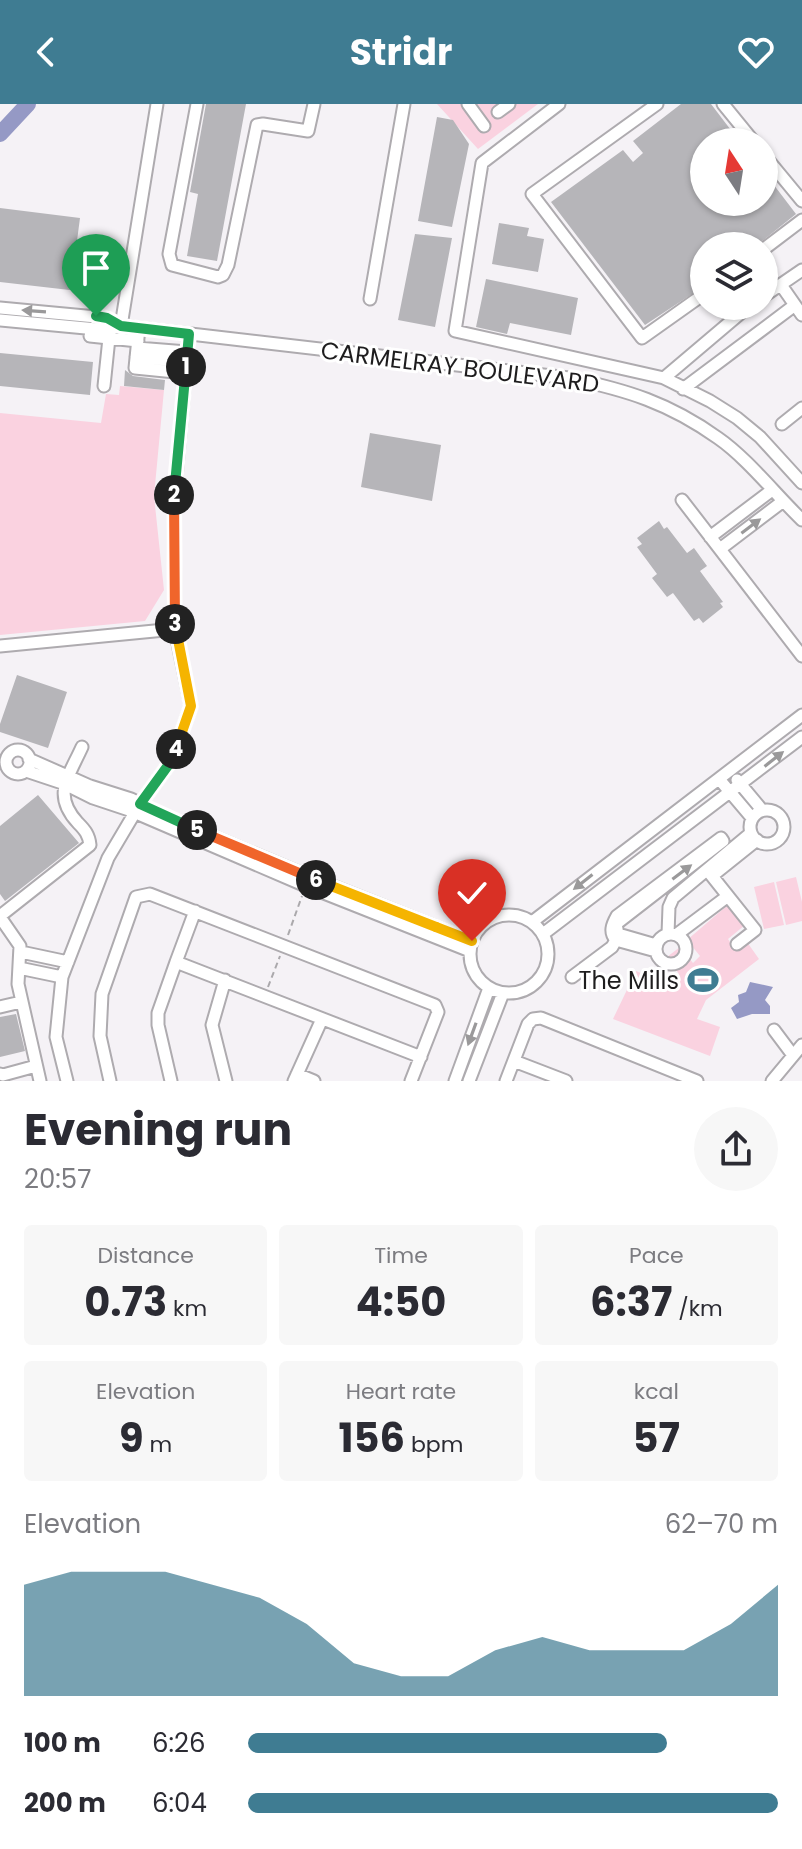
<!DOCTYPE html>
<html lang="en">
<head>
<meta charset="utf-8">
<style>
  body { margin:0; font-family:Poppins,sans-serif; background:#f7f7f7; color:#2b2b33; height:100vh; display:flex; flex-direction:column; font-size:30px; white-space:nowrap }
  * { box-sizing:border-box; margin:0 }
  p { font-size:26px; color:#7c7c81 }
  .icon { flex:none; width:44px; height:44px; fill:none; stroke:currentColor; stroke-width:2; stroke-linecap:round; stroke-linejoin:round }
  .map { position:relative; height:977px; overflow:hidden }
  .details { display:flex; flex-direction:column; background:#fff; flex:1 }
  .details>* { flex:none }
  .needle { width:52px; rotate:348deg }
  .fabs { position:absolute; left:690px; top:24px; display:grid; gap:16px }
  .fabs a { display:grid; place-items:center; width:88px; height:88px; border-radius:50%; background:#fff; box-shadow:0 2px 6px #0004; font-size:40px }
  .pin { position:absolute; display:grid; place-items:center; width:68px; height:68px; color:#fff; margin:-82px -34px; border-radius:50% 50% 50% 0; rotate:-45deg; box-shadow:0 0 8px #0007 }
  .pin .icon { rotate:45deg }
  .km { position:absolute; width:40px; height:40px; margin:-20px; border-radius:50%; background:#222; color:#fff; font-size:22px; line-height:40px; text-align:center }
  .round { display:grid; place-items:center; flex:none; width:84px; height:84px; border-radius:42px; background:#f7f7f7 }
  .head { display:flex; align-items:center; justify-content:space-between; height:136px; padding:0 24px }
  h1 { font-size:44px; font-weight:700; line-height:60px }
  .stats { display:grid; grid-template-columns:repeat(3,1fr); gap:12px; height:136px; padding:8px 24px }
  .stats div { display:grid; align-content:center; border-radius:8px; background:#f7f7f7; text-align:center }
  .stats b { font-size:40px; font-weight:700 }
  .stats small { font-size:22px; font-weight:400 }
  .stats p { font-size:22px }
  .chart { height:224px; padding:16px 24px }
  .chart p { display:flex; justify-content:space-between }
  .chart svg { width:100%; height:144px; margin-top:8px; fill:#3f7c92; opacity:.7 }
  ul { padding:0 24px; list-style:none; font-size:26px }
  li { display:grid; grid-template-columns:128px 96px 1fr; align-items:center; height:60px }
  li i { height:20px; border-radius:10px; background:#3f7c92 }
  header { display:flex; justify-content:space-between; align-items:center; height:104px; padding:0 24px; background:#3f7c92; color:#fff; font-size:36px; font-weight:700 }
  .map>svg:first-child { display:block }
</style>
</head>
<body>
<header><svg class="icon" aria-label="back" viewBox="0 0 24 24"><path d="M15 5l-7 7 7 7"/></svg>Stridr<svg class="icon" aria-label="heart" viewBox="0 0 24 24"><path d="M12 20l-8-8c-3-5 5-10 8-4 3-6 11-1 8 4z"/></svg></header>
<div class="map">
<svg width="802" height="977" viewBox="0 0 802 977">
  <rect width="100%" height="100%" fill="#f5f2f6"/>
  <!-- green -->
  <path fill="#fad2e0" d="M 437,0 L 538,0 L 478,45 Z
    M 120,282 L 164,286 L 154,392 L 164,486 L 145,517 L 0,531 L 0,309 L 101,319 L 106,290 L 119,291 Z
    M 796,773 L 802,798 L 802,817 L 786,821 L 776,778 Z
    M 774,778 L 784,821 L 764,825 L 754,783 Z
    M 729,800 L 745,821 L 728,835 L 736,846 L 747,838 L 759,855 L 706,896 L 697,915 L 720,923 L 710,952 L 613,915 L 636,867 L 670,881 L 679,870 L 667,853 L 680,843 L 693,859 L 700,852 L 687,836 Z"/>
  <!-- water -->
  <path fill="#9599c5" d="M 750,878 L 773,883 L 765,896 L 770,902 L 770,910 L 752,910 L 737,915 L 731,904 L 739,898 L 738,891 L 746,888 Z"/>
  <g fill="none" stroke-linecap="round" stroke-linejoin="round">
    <!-- river -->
    <path stroke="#9599c5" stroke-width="16" d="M 0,30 L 28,0"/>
  </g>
  <!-- building -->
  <path fill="#b6b5b9" d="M 206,0 L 246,0 L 217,157 L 187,152 L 198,90 L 190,88 Z
    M 681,0 L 711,0 L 740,38 L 704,38 L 704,98 L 764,98 L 764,68 L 796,110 L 756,142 L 704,142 L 704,182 L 645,221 L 551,98 L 623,46 L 633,58 L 643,49 L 633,37 Z
    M 437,13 L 453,16 L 469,40 L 452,123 L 418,117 Z
    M 0,104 L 80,114 L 75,152 L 91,154 L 87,188 L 0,178 Z
    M 499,119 L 529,124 L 527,132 L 544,135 L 538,168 L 492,160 Z
    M 415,130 L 452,134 L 435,223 L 398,216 Z
    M 486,175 L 578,194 L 571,231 L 510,219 L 507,230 L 476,223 Z
    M 0,249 L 93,258 L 90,291 L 0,282 Z
    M 125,266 L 133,272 L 165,276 L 164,286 L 124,282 Z
    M 370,329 L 441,341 L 432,397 L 361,383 Z
    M 659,417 L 664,425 L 667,423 L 687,449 L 694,444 L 707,462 L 700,467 L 723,498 L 720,499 L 723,503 L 703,519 L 699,514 L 694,517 L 673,489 L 667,493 L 652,474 L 657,470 L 637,443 L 642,440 L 637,434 Z
    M 17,571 L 67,588 L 48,644 L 0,628 L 0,620 Z
    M 38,691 L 79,739 L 5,797 L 0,790 L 0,722 Z
    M 16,910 L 25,947 L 0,953 L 0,913 Z"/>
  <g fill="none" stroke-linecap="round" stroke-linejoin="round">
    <!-- minor casing -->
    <g stroke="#aeabaf" stroke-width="15">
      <path id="minor" d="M 197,0 L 169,150 L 172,161 L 218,173 L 223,171 L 228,161 L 257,21 L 263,20 L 308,27 L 314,0
        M 468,0 L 484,22
        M 559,0 L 482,59 L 455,227 L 664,274 L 710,297 L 737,314 L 760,333 L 802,379
        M 657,0 L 532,90 L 642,234 L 704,190
        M 723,0 L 754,38
        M 498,8 L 509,0
        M 764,51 L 802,97
        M 764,145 L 802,116
        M 781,181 L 802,211
        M 764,192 L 802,166
        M 370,195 L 404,0
        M 0,204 L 107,214 L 121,222
        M 0,216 L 107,226 L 121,222 L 139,224 L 569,274 C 627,286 669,299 718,334 C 747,354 776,391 802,416
        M 121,222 L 157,0
        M 139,224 L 135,264 L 185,269
        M 90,232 L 109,234 L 104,282
        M 109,234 L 138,237
        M 137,244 L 187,248
        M 136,253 L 187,258
        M 664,274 L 749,202
        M 683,285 L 795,201
        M 782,320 L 802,304
        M 682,396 L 802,552
        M 710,433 L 772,386
        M 720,445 L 782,398
        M 0,542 L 175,525
        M6 658a12 12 0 1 1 24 0a12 12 0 1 1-24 0Z
        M 29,655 L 90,682 L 131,695 L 160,710 L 310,773 L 472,837
        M 26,667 L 65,680 L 93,694 L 129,706 L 306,782 L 470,847
        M 719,675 L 752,714
        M 737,676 L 762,706
        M750 723a17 17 0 1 1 34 0a17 17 0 1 1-34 0Z
        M 708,767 L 755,826 L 737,840
        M 712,772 L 757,736
        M470 850a39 39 0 1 1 78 0a39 39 0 1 1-78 0Z
        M 0,812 L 90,741 C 89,731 85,726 78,719 C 52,691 68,674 82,643
        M 0,813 L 20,842 L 18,880 L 40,977
        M 532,818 L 802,611
        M656 845a15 15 0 1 1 30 0a15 15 0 1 1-30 0Z
        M 543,830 L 802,633
        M 668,830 L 669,803 L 673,794 L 751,729
        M 676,831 L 728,792
        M 656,847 L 616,836 C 609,828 612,821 617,812 L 721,734 L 723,737 L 616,820 L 618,830 L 656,841
        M 21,848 L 68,858
        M 176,858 L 195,807
        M 19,864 L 62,873
        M 572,873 L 612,843 L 616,836
        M 225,876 L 212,921 L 226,977
        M 0,903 L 21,898
        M 774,926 L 792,950
        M 514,957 L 566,977
        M 0,970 L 3,971 L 36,962
        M 297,970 L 314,977
        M 67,977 L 56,933 L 62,873 L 108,754 L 140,700 L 172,656 L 191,602 L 175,525 L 174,396 L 189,230
        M 110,977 L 100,932 L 102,890 L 136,793 L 150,790 L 435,901 L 438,908 L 411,977
        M 171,977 L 158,921 L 158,909 L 176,858 L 421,953
        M 294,977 L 322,915
        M 455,977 L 489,884
        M 469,977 L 503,889
        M 506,977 L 528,920 L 533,915 L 541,914 L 697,977
        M 772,977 L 802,941"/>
    </g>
    <!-- path -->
    <path stroke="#aba9ac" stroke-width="2" stroke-dasharray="6 4" stroke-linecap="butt" d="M 288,831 L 302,792
      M 268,883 L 280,852"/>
    <!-- minor -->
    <use href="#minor" stroke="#fff" stroke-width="11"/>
  </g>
  <!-- one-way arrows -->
  <defs><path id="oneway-solid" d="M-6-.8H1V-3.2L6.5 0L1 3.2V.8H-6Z" transform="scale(2)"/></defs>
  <g fill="#9a999a">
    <use href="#oneway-solid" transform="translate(34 207) rotate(-176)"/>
    <use href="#oneway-solid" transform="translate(751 422) rotate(-37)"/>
    <use href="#oneway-solid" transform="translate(774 655) rotate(-38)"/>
    <use href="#oneway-solid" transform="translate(682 768) rotate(-37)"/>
    <use href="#oneway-solid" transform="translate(583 778) rotate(142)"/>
    <use href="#oneway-solid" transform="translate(472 930) rotate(110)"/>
  </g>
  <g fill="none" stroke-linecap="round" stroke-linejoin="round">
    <!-- split-1 casing -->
    <g stroke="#fff" stroke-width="16">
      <path id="split-1" d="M 96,212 L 107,214 L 121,222 L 189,230 L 186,263"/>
    </g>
    <!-- split-2 casing -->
    <g stroke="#fff" stroke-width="16">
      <path id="split-2" d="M 174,391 L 186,263"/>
    </g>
    <!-- split-3 casing -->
    <g stroke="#fff" stroke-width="16">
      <path id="split-3" d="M 174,391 L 175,520"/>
    </g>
    <!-- split-4 casing -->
    <g stroke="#fff" stroke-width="16">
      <path id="split-4" d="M 175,520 L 191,602 L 176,645"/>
    </g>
    <!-- split-5 casing -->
    <g stroke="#fff" stroke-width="16">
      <path id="split-5" d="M 176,645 L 172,656 L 140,700 L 197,726"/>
    </g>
    <!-- split-6 casing -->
    <g stroke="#fff" stroke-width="16">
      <path id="split-6" d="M 197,726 L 316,776"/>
    </g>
    <!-- split-7 casing -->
    <g stroke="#fff" stroke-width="16">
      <path id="split-7" d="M 316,776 L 436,823"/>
    </g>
    <!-- split-8 casing -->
    <g stroke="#fff" stroke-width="16">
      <path id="split-8" d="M 436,823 L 472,837"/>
    </g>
    <!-- split-1 -->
    <use href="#split-1" stroke="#22a559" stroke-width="10"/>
    <!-- split-2 -->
    <use href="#split-2" stroke="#22a559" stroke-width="10"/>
    <!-- split-3 -->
    <use href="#split-3" stroke="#f0652b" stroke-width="10"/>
    <!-- split-4 -->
    <use href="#split-4" stroke="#f5b400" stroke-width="10"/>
    <!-- split-5 -->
    <use href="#split-5" stroke="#22a559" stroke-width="10"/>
    <!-- split-6 -->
    <use href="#split-6" stroke="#f0652b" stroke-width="10"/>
    <!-- split-7 -->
    <use href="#split-7" stroke="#f5b400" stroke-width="10"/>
    <!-- split-8 -->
    <use href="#split-8" stroke="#f5b400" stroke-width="10"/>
  </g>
  <!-- icons -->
  <defs>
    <g id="stadium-bare" transform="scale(2.4)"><path d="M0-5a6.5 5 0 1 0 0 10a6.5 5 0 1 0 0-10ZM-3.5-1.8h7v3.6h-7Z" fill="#3f7c92" stroke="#fff" stroke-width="2.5" paint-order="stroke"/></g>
  </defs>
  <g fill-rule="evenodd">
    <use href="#stadium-bare" x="703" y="876"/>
  </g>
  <g text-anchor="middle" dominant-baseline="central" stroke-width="6" stroke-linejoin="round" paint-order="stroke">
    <!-- street labels -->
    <g font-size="24" fill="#1e1d1e" stroke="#fff">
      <text transform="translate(460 263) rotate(7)">CARMELRAY BOULEVARD</text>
    </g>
    <!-- poi labels -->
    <g font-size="24" fill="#1e1d1e" stroke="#fff" text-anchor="end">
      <text x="679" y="876">The Mills</text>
    </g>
  </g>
</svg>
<div class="fabs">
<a><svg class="needle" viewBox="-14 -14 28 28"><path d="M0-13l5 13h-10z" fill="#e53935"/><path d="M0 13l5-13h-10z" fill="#7c7c81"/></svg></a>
<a><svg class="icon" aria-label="layers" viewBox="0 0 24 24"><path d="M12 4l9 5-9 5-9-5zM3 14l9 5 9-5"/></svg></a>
</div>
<div class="pin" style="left:96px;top:212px;background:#1e9e55"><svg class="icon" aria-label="arrive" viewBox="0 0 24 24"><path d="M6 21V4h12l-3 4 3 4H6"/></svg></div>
<div class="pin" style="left:472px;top:837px;background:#d93025"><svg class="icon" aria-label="check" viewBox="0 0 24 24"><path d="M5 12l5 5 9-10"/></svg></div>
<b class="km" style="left:186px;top:263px">1</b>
<b class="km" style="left:174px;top:391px">2</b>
<b class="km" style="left:175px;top:520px">3</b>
<b class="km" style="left:176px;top:645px">4</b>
<b class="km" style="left:197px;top:726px">5</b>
<b class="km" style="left:316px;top:776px">6</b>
</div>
<section class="details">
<div class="head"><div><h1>Evening run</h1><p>20:57</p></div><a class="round"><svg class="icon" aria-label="share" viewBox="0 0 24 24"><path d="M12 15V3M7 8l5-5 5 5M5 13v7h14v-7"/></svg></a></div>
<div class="stats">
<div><p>Distance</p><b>0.73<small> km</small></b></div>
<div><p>Time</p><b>4:50</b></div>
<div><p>Pace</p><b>6:37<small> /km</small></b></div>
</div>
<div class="stats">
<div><p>Elevation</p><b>9<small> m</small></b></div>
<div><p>Heart rate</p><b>156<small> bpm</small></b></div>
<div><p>kcal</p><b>57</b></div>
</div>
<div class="chart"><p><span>Elevation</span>62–70 m</p>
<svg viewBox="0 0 160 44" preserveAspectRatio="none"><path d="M0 44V10L10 6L20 6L30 6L40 10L50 14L60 22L70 34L80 38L90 38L100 30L110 26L120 30L130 30L140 30L150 22L160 10V44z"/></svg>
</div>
<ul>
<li><b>100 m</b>6:26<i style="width:79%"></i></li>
<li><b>200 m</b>6:04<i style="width:100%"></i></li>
</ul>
</section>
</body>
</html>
